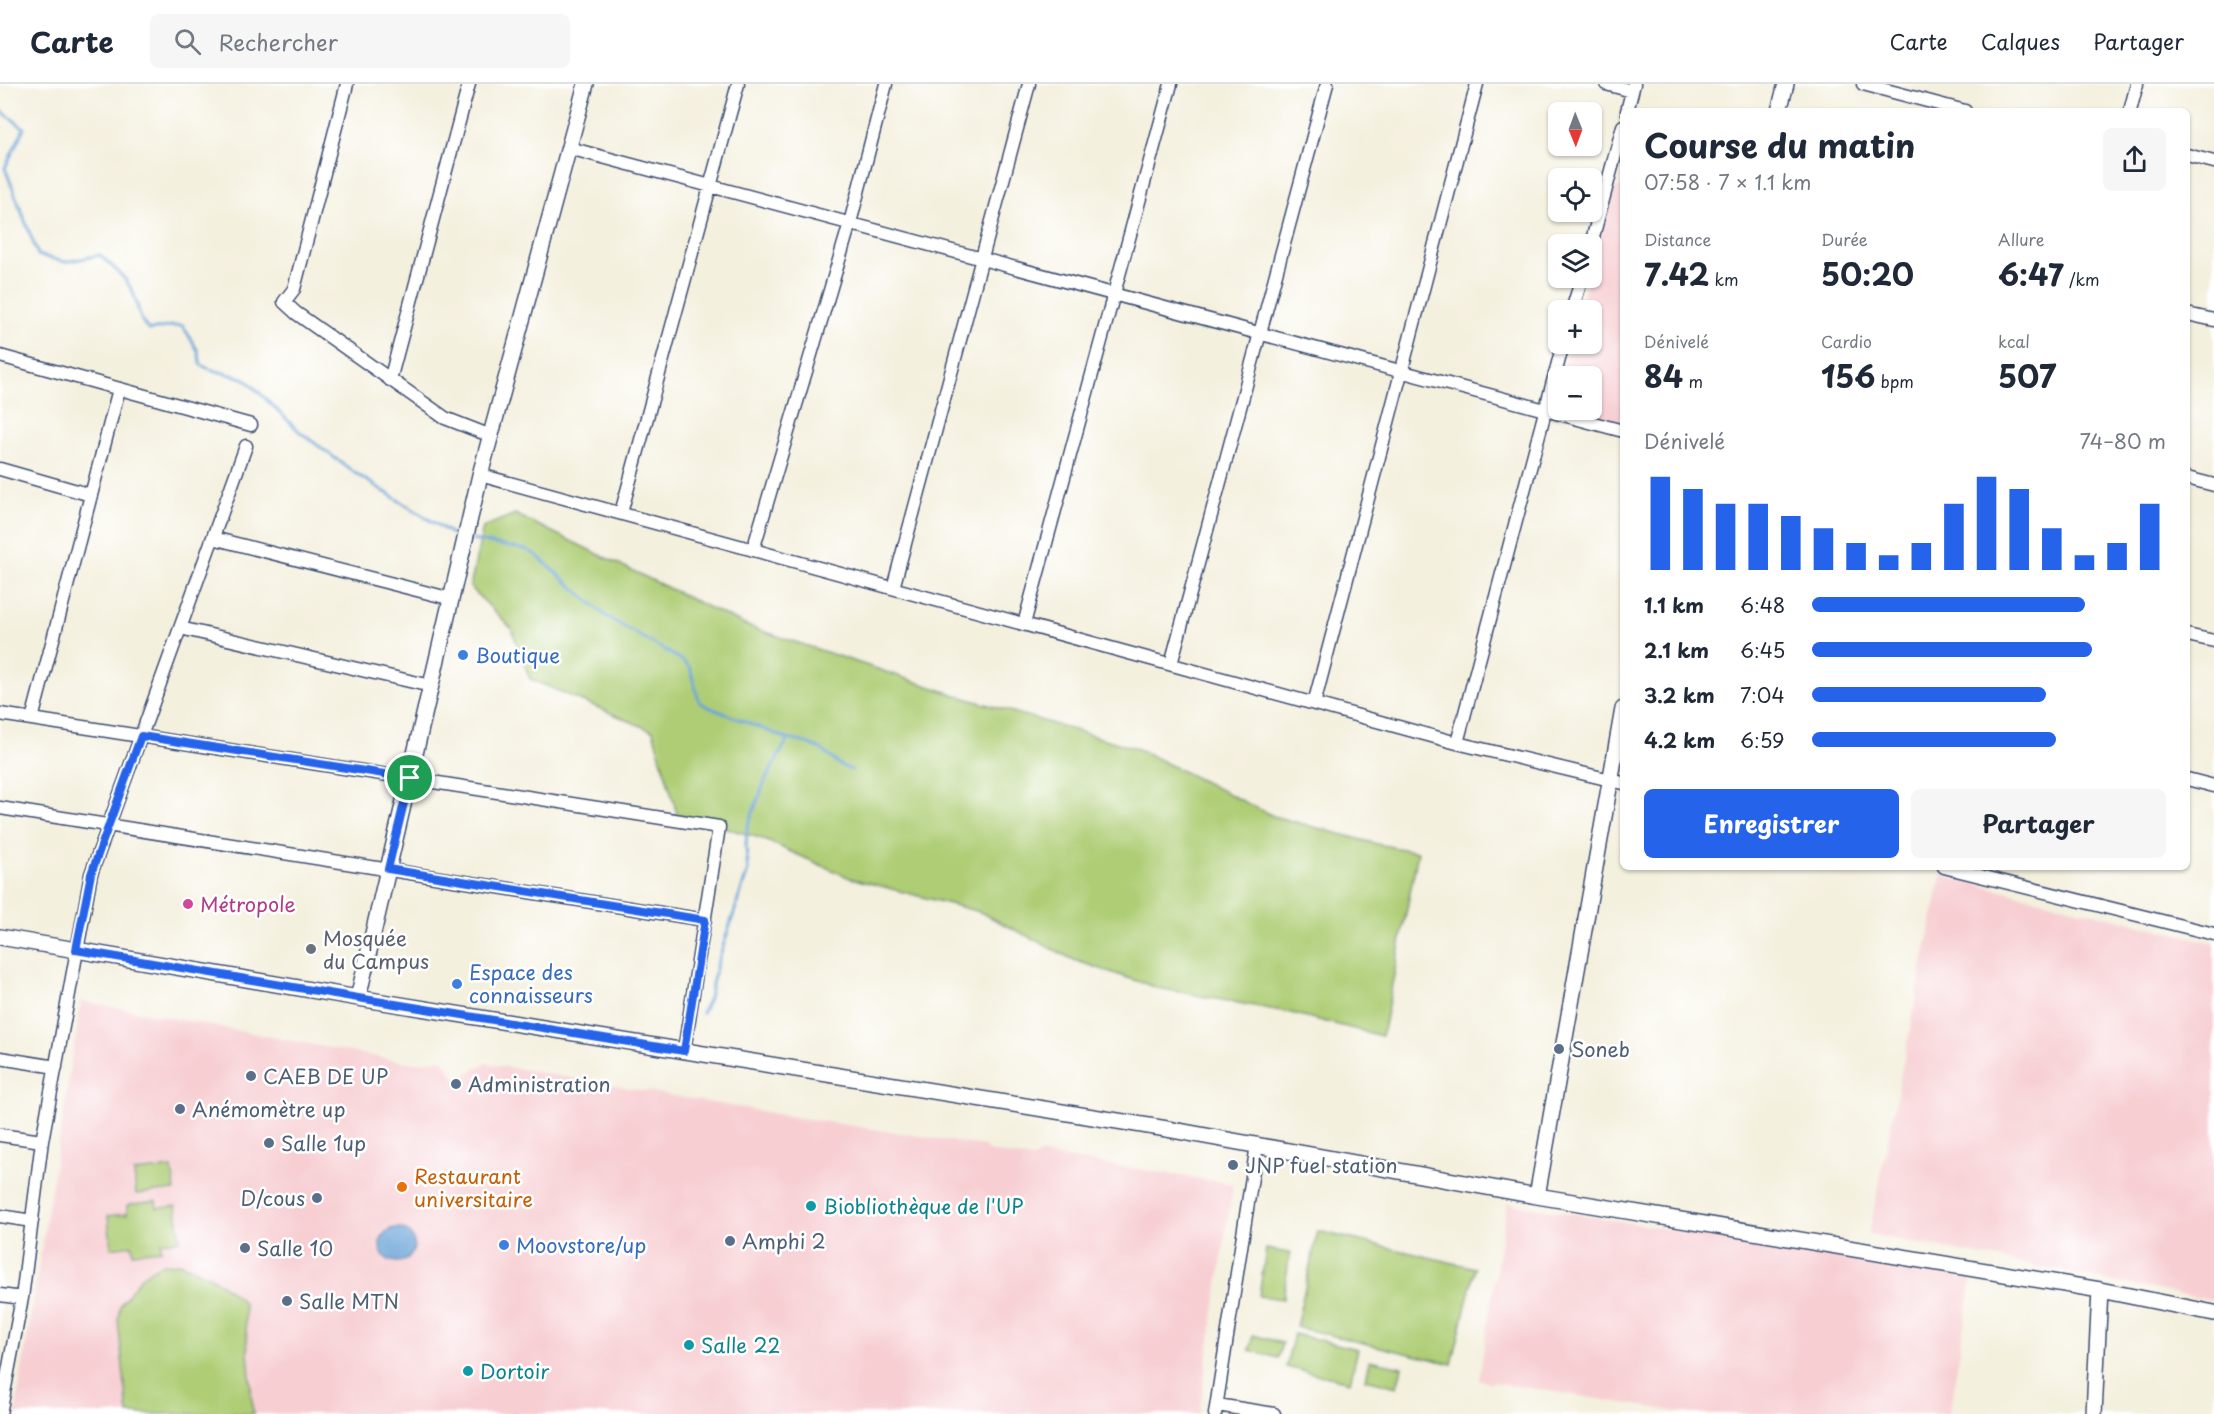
<!DOCTYPE html>
<html lang="fr">
<head>
<meta charset="utf-8">
<style>
  body { margin:0; font-family:"Playpen Sans",sans-serif; background:#f6f6f7; color:#1f2937; height:100vh; display:flex; flex-direction:column; font-size:22px; white-space:nowrap }
  * { box-sizing:border-box; margin:0 }
  p { font-size:20px; color:#747a83 }
  .icon { flex:none; width:33px; height:33px; fill:none; stroke:currentColor; stroke-width:2; stroke-linecap:round; stroke-linejoin:round }
  .map { position:relative; flex:1; overflow:hidden }
  .sheet { position:absolute; left:1620px; top:24px; width:570px; height:762px; display:flex; flex-direction:column; background:#fff; border-radius:9px; box-shadow:0 2px 4px #0004 }
  .sheet>* { flex:none }
  .needle { width:39px; rotate:179deg }
  .buttons { position:absolute; left:1548px; top:18px; display:grid; gap:12px }
  .buttons a { display:grid; place-items:center; width:54px; height:54px; border-radius:9px; background:#fff; box-shadow:0 2px 4px #0004; font-size:30px }
  .pin { position:absolute; display:grid; place-items:center; width:51px; height:51px; color:#fff; margin:-26px; border:3px solid #fff; border-radius:50%; box-shadow:0 2px 6px #0007 }
  .round { display:grid; place-items:center; flex:none; width:63px; height:63px; border-radius:9px; background:#f6f6f7 }
  .headline { display:flex; align-items:center; justify-content:space-between; height:102px; padding:0 24px }
  h1 { font-size:33px; font-weight:700; line-height:45px }
  .stats { display:grid; grid-template-columns:repeat(3,1fr); gap:9px; height:102px; padding:6px 24px }
  .stats div { display:grid; align-content:center }
  .stats b { font-size:30px; font-weight:700 }
  .stats small { font-size:16px; font-weight:400 }
  .stats p { font-size:16px }
  .chart { height:168px; padding:12px 24px }
  .chart p { display:flex; justify-content:space-between }
  .chart svg { width:100%; height:108px; margin-top:6px; stroke:#2563eb; stroke-width:6 }
  .cta { display:flex; gap:12px; margin-top:auto; padding:12px 24px }
  .cta a { flex:1; height:69px; border-radius:9px; background:#2563eb; color:#fff; font-size:24px; font-weight:700; line-height:69px; text-align:center }
  .cta a+a { background:#f6f6f7; color:#1f2937 }
  ul { padding:0 24px; list-style:none; font-size:20px }
  li { display:grid; grid-template-columns:96px 72px 1fr; align-items:center; height:45px }
  li i { height:15px; border-radius:8px; background:#2563eb }
  header { display:flex; align-items:center; gap:36px; box-sizing:border-box; height:84px; padding:0 30px; background:#fff; border-bottom:2px solid #e0e1e3 }
  header strong { font-size:28px }
  nav { display:flex; gap:33px; margin-inline-start:auto; font-size:21px }
  .search { width:420px; height:54px; background:#f6f6f7; display:flex; align-items:center; gap:15px; box-sizing:border-box; padding:0 21px; border-radius:9px; color:#747a83; font-size:22px }
  .map>svg:first-child { display:block }
</style>
</head>
<body>
<header>
<strong>Carte</strong>
<div class="search"><svg class="icon" aria-label="search" viewBox="0 0 24 24"><circle cx="10" cy="10" r="6"/><path d="M15 15l6 6"/></svg>Rechercher</div>
<nav><a>Carte</a><a>Calques</a><a>Partager</a></nav>
</header>
<div class="map">
<svg width="2214" height="1330" viewBox="0 0 2214 1330">
  <rect width="100%" height="100%" fill="#fff"/>
  <filter id="ink" filterUnits="userSpaceOnUse"><feTurbulence type="fractalNoise" baseFrequency=".0167" numOctaves="2"/><feDisplacementMap in="SourceGraphic" scale="12" xChannelSelector="R" yChannelSelector="G"/><feConvolveMatrix kernelMatrix="1 2 1 2 8 2 1 2 1" color-interpolation-filters="sRGB"/></filter>
  <filter id="wash" filterUnits="userSpaceOnUse"><feTurbulence type="fractalNoise" baseFrequency=".008" numOctaves="4" result="noise"/><feDisplacementMap in="SourceGraphic" scale="24" xChannelSelector="R" yChannelSelector="G"/><feGaussianBlur stdDeviation="1.35" result="paint"/><feColorMatrix in="noise" values="0 0 0 0 0 0 0 0 0 0 0 0 0 0 0 0 0 1.4 0 .05"/><feComposite in="paint" operator="in"/></filter>
  <g filter="url(#wash)">
    <rect width="100%" height="100%" fill="#f4f0de"/>
    <!-- built -->
    <path fill="#f7cfd3" d="M 1613,102 L 1623,105 L 1623,341 L 1566,326 L 1592,326 L 1592,292 L 1561,292 L 1570,260 L 1592,260 L 1592,226 L 1579,226 L 1588,194 L 1592,194 L 1592,180 Z
      M 1941,791 L 2214,859 L 2214,1217 L 1869,1150 Z
      M 81,917 L 399,977 L 415,979 L 443,975 L 457,997 L 485,979 L 788,1032 L 984,1062 L 988,1067 L 1004,1070 L 1033,1075 L 1039,1070 L 1233,1100 L 1199,1330 L 15,1330 Z
      M 1507,1119 L 1972,1194 L 1949,1330 L 1692,1330 L 1479,1296 Z"/>
    <!-- green -->
    <path fill="#aecd75" stroke="#647e6a" stroke-width="1.5" d="M 515,430 L 747,542 L 962,613 L 1138,665 L 1273,732 L 1377,760 L 1418,768 L 1382,952 L 1287,928 L 1158,904 L 1074,876 L 980,828 L 850,794 L 760,754 L 677,730 L 653,647 L 530,595 L 511,544 L 470,503 L 483,443 Z
      M 172,1084 L 175,1106 L 136,1110 L 134,1088 Z
      M 156,1117 L 157,1124 L 176,1122 L 180,1156 L 161,1158 L 161,1166 L 133,1169 L 132,1161 L 111,1164 L 108,1132 L 127,1130 L 127,1121 Z
      M 1318,1147 L 1475,1184 L 1452,1280 L 1296,1243 Z
      M 1266,1165 L 1290,1169 L 1283,1215 L 1259,1212 Z
      M 179,1179 C 208,1190 222,1198 244,1219 L 253,1330 L 128,1330 L 118,1236 L 120,1222 L 141,1193 L 159,1181 Z
      M 1294,1250 L 1358,1265 L 1350,1298 L 1286,1283 Z
      M 1253,1251 L 1282,1259 L 1278,1274 L 1249,1266 Z
      M 1370,1276 L 1402,1283 L 1397,1303 L 1366,1295 Z"/>
    <!-- water -->
    <path fill="#66a2d6" stroke="#40689a" stroke-width="1.5" d="M380 1161a17 17 0 1 1 34 0a17 17 0 1 1-34 0Z"/>
    <g fill="none" stroke-linecap="round" stroke-linejoin="round">
      <!-- stream -->
      <path stroke="#66a2d6" stroke-width="3" d="M 0,26 L 24,44 L 5,84 L 38,171 L 65,178 L 100,171 C 112,182 129,196 134,211 C 139,224 138,236 149,246 C 162,245 170,240 183,242 L 198,267 L 201,281 C 215,289 230,289 245,295 L 300,348 L 355,389 L 452,450
        M 472,456 L 527,466 L 536,471 L 606,532 L 683,577 L 690,584 L 699,617 L 706,622 L 788,655 L 807,659 L 821,665 L 841,682 L 852,686
        M 702,929 L 709,914 L 715,887 L 748,786 L 746,763 L 747,744 L 765,697 L 788,655"/>
    </g>
  </g>
  <g filter="url(#ink)">
    <g fill="none" stroke-linecap="round" stroke-linejoin="round">
      <!-- minor casing -->
      <g stroke="#3c4c71" stroke-width="15">
        <path id="minor" d="M 347,0 L 294,205 L 284,218 L 296,229 L 445,334 L 491,352
          M 1606,0 L 1632,7
          M 1863,0 L 1965,27
          M 1627,27 L 1634,0
          M 2130,27 L 2137,0
          M 569,64 L 1623,347
          M 2187,71 L 2214,78
          M 1591,160 L 1623,42
          M 1572,226 L 1582,194
          M 2187,230 L 2214,236
          M 0,272 L 251,341
          M 390,296 L 469,0
          M 0,385 L 91,411
          M 480,391 L 1457,659 L 1623,699
          M 2187,394 L 2214,401
          M 621,429 L 738,0
          M 213,454 L 452,515
          M 753,466 L 850,139 L 886,0
          M 893,504 L 1029,0
          M 1024,540 L 1171,0
          M 180,544 L 431,602
          M 2187,551 L 2214,557
          M 1171,580 L 1327,0
          M 1314,620 L 1477,0
          M 0,630 L 719,743 L 684,967
          M 32,635 L 119,305
          M 1457,659 L 1563,260
          M 2187,695 L 2214,702
          M 0,724 L 705,836
          M 1944,783 L 2214,850
          M 0,974 L 56,983
          M 0,1051 L 42,1057
          M 0,1132 L 32,1137
          M 0,1211 L 22,1214
          M 1217,1321 L 1274,1330
          M 0,1330 L 22,1214 L 42,1057 L 91,790 L 246,362
          M 1215,1330 L 1257,1061"/>
      </g>
      <!-- tertiary casing -->
      <g stroke="#3c4c71" stroke-width="18">
        <path id="tertiary" d="M 1779,27 L 1786,0
          M 0,853 L 358,914 L 1167,1045 L 1537,1112 L 2100,1206 L 2214,1229
          M 358,914 L 480,391 L 586,0
          M 1537,1112 L 1623,625
          M 2094,1330 L 2100,1206"/>
      </g>
      <!-- minor -->
      <use href="#minor" stroke="#fff" stroke-width="12"/>
      <!-- tertiary -->
      <use href="#tertiary" stroke="#fff" stroke-width="15"/>
    </g>
  </g>
  <g fill="none" stroke-linecap="round" stroke-linejoin="round" filter="url(#ink)">
    <!-- route casing -->
    <g stroke="#fff" stroke-width="12">
      <path id="route" d="M 141,652 L 410,694 L 388,785 L 705,836 L 684,967 L 358,914 L 76,866 L 91,790 Z"/>
    </g>
    <!-- route -->
    <use href="#route" stroke="#2563eb" stroke-width="8"/>
  </g>
  <!-- markers -->
  <g fill="#3f7fe0" stroke="#fff" stroke-width="2">
    <circle cx="463" cy="571" r="6"/>
    <circle cx="457" cy="900" r="6"/>
    <circle cx="504" cy="1161" r="6"/>
  </g>
  <circle fill="#d1479c" stroke="#fff" stroke-width="2" cx="188" cy="820" r="6"/>
  <circle fill="#6b7280" stroke="#fff" stroke-width="2" cx="311" cy="865" r="6"/>
  <g fill="#5c6f8a" stroke="#fff" stroke-width="2">
    <circle cx="1559" cy="965" r="6"/>
    <circle cx="251" cy="992" r="6"/>
    <circle cx="456" cy="1000" r="6"/>
    <circle cx="180" cy="1025" r="6"/>
    <circle cx="269" cy="1059" r="6"/>
    <circle cx="1233" cy="1081" r="6"/>
    <circle cx="317" cy="1114" r="6"/>
    <circle cx="730" cy="1157" r="6"/>
    <circle cx="245" cy="1164" r="6"/>
    <circle cx="287" cy="1217" r="6"/>
  </g>
  <circle fill="#e8710a" stroke="#fff" stroke-width="2" cx="402" cy="1103" r="6"/>
  <g fill="#0f9aa8" stroke="#fff" stroke-width="2">
    <circle cx="811" cy="1122" r="6"/>
    <circle cx="689" cy="1261" r="6"/>
    <circle cx="468" cy="1287" r="6"/>
  </g>
  <g text-anchor="middle" dominant-baseline="central" stroke-width="5" stroke-linejoin="round" paint-order="stroke">
    <!-- shop labels -->
    <g font-size="20" fill="#366cbe" stroke="#fff" text-anchor="start">
      <text x="475" y="571">Boutique</text>
      <text x="469" y="888">Espace des<tspan x="469" dy="23">connaisseurs</tspan></text>
      <text x="516" y="1161">Moovstore/up</text>
    </g>
    <!-- hotel labels -->
    <g font-size="20" fill="#b23c85" stroke="#fff" text-anchor="start">
      <text x="200" y="820">Métropole</text>
    </g>
    <!-- worship labels -->
    <g font-size="20" fill="#5b616d" stroke="#fff" text-anchor="start">
      <text x="323" y="854">Mosquée<tspan x="323" dy="23">du Campus</tspan></text>
    </g>
    <!-- service labels -->
    <g font-size="20" fill="#4e5e75" stroke="#fff" text-anchor="start">
      <text x="1571" y="965">Soneb</text>
      <text x="263" y="992">CAEB DE UP</text>
      <text x="468" y="1000">Administration</text>
      <text x="192" y="1025">Anémomètre up</text>
      <text x="281" y="1059">Salle 1up</text>
      <text x="1245" y="1081">JNP fuel station</text>
      <text x="305" y="1114" text-anchor="end">D/cous</text>
      <text x="742" y="1157">Amphi 2</text>
      <text x="257" y="1164">Salle 10</text>
      <text x="299" y="1217">Salle MTN</text>
    </g>
    <!-- food labels -->
    <g font-size="20" fill="#c56008" stroke="#fff" text-anchor="start">
      <text x="414" y="1092">Restaurant<tspan x="414" dy="23">universitaire</tspan></text>
    </g>
    <!-- culture labels -->
    <g font-size="20" fill="#0d838f" stroke="#fff" text-anchor="start">
      <text x="823" y="1122">Biobliothèque de l'UP</text>
      <text x="701" y="1261">Salle 22</text>
      <text x="480" y="1287">Dortoir</text>
    </g>
  </g>
</svg>
<div class="buttons">
<a><svg class="needle" viewBox="-14 -14 28 28"><path d="M0-13l5 13h-10z" fill="#e53935"/><path d="M0 13l5-13h-10z" fill="#747a83"/></svg></a>
<a><svg class="icon" aria-label="locate" viewBox="0 0 24 24"><circle cx="12" cy="12" r="6"/><path d="M12 2v4M12 18v4M2 12h4M18 12h4"/></svg></a>
<a><svg class="icon" aria-label="layers" viewBox="0 0 24 24"><path d="M12 4l9 5-9 5-9-5zM3 14l9 5 9-5"/></svg></a>
<a>+</a>
<a>−</a>
</div>
<div class="pin" style="left:410px;top:694px;background:#1e9e55"><svg class="icon" aria-label="arrive" viewBox="0 0 24 24"><path d="M6 21V4h12l-3 4 3 4H6"/></svg></div>
<section class="sheet">
<div class="headline"><div><h1>Course du matin</h1><p>07:58 · 7 × 1.1 km</p></div><a class="round"><svg class="icon" aria-label="share" viewBox="0 0 24 24"><path d="M12 15V3M7 8l5-5 5 5M5 13v7h14v-7"/></svg></a></div>
<div class="stats">
<div><p>Distance</p><b>7.42<small> km</small></b></div>
<div><p>Durée</p><b>50:20</b></div>
<div><p>Allure</p><b>6:47<small> /km</small></b></div>
</div>
<div class="stats">
<div><p>Dénivelé</p><b>84<small> m</small></b></div>
<div><p>Cardio</p><b>156<small> bpm</small></b></div>
<div><p>kcal</p><b>507</b></div>
</div>
<div class="chart"><p><span>Dénivelé</span>74–80 m</p>
<svg viewBox="0 0 160 44" preserveAspectRatio="none"><path d="M5 44V6M15 44V11M25 44V17M35 44V17M45 44V22M55 44V27M65 44V33M75 44V38M85 44V33M95 44V17M105 44V6M115 44V11M125 44V27M135 44V38M145 44V33M155 44V17"/></svg>
</div>
<ul>
<li><b>1.1 km</b>6:48<i style="width:77%"></i></li>
<li><b>2.1 km</b>6:45<i style="width:79%"></i></li>
<li><b>3.2 km</b>7:04<i style="width:66%"></i></li>
<li><b>4.2 km</b>6:59<i style="width:69%"></i></li>
</ul>
<div class="cta"><a>Enregistrer</a><a>Partager</a></div>
</section>
</div>
</body>
</html>
